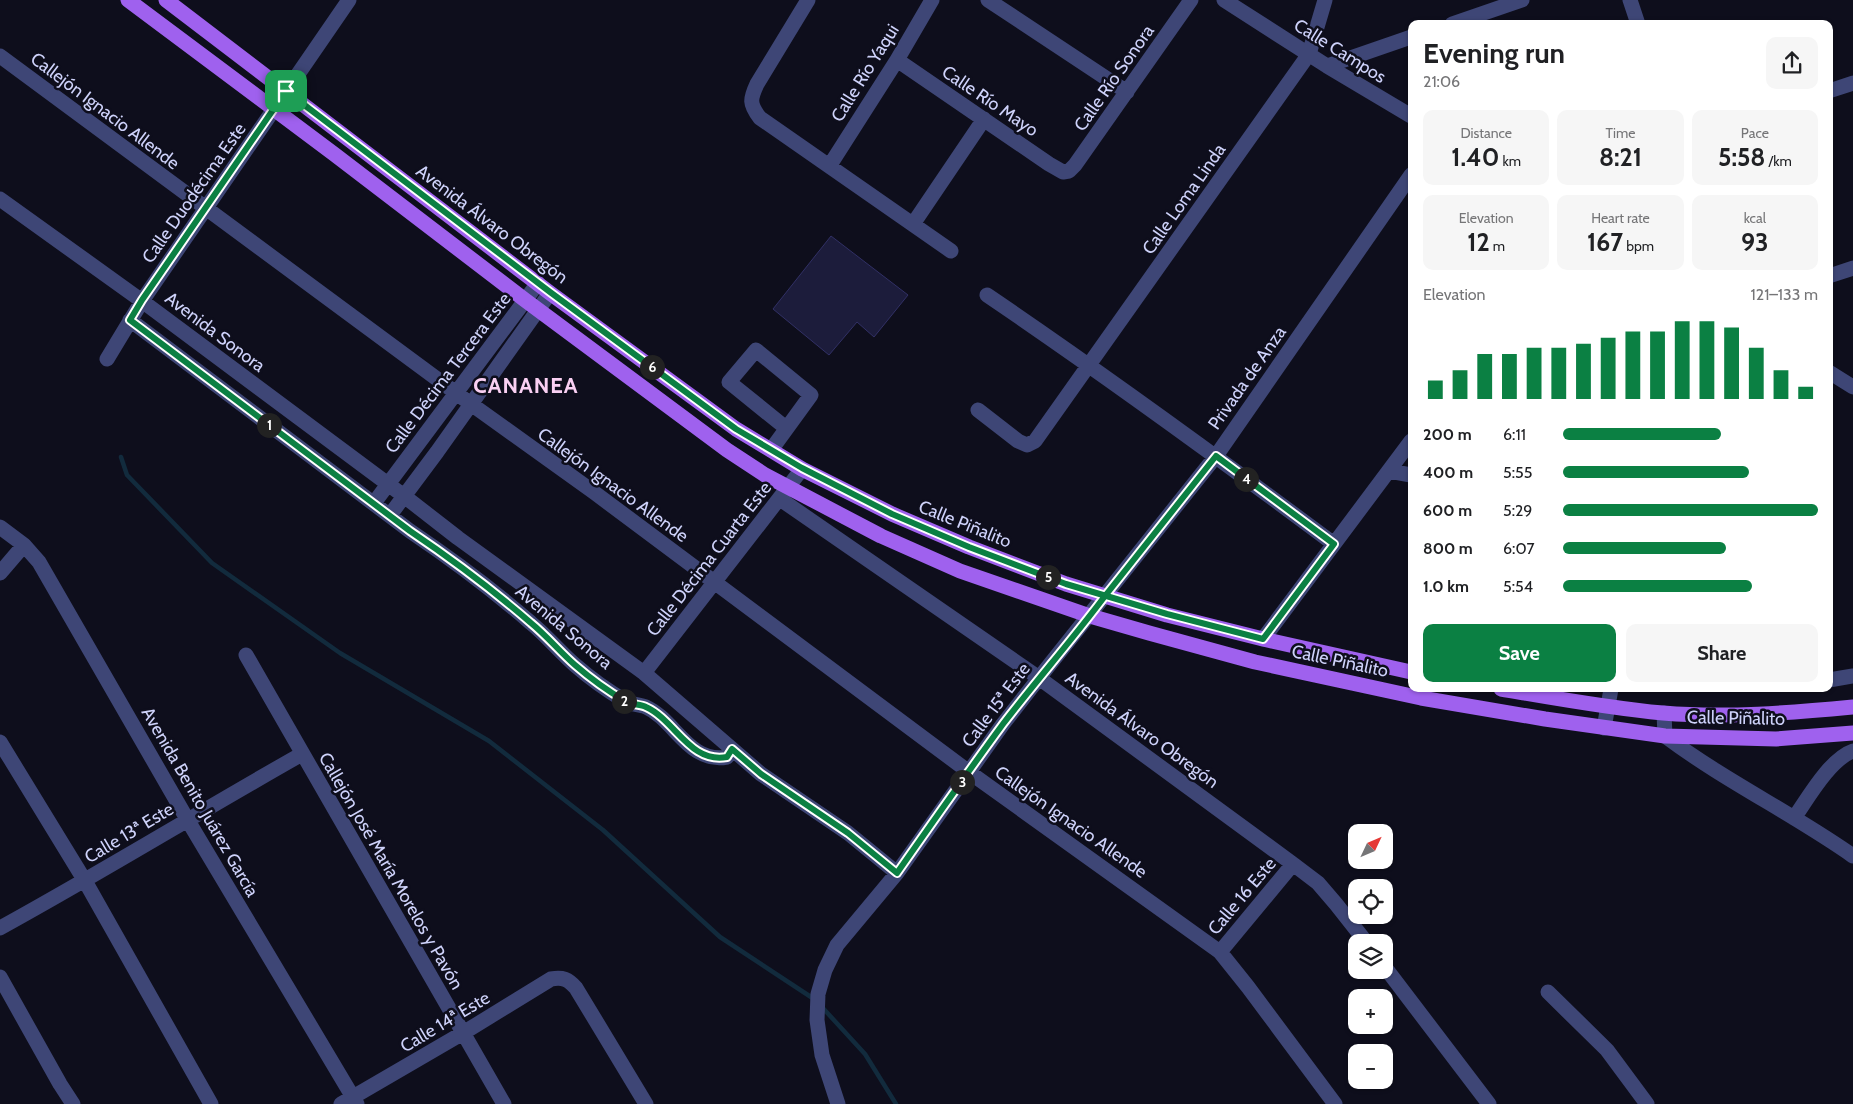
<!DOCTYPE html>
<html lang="en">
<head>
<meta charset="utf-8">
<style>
  body { margin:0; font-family:Cabin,sans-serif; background:#f6f6f6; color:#202124; height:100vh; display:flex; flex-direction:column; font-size:19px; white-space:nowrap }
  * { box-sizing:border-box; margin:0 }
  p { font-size:16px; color:#757577 }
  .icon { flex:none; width:28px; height:28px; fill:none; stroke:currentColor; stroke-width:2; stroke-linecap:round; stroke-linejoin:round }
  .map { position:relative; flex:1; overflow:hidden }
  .details { position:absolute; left:1408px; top:20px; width:425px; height:672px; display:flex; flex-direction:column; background:#fff; border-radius:10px; box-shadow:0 1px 4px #0004 }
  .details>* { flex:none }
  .needle { width:32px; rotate:46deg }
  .buttons { position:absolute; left:1348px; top:824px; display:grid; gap:10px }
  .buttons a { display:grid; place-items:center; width:45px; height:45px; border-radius:10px; background:#fff; box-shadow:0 1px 4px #0004; font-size:25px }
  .pin { position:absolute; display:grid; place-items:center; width:42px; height:42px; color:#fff; margin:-21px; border-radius:10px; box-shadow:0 2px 8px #0006 }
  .km { position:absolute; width:25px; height:25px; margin:-12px; border-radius:50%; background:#222; color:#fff; font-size:14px; line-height:25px; text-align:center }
  .round { display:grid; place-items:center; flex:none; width:52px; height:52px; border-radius:10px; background:#f6f6f6 }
  .headline { display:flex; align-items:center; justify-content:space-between; height:85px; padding:0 15px }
  h1 { font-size:28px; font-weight:700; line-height:38px }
  .figures { display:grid; grid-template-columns:repeat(3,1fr); gap:8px; height:85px; padding:5px 15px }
  .figures div { display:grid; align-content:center; border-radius:10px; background:#f6f6f6; text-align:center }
  .figures b { font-size:25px; font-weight:700 }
  .figures small { font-size:14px; font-weight:400 }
  .figures p { font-size:14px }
  .chart { height:140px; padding:10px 15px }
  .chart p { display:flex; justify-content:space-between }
  .chart svg { width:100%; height:90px; margin-top:5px; stroke:#0b8043; stroke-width:6 }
  .cta { display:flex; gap:10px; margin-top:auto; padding:10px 15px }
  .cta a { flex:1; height:58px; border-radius:10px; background:#0b8043; color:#fff; font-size:20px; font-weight:700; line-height:58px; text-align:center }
  .cta a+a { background:#f6f6f6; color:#202124 }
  ul { padding:0 15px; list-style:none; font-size:16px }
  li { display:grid; grid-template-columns:80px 60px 1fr; align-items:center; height:38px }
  li i { height:12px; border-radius:6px; background:#0b8043 }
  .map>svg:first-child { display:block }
</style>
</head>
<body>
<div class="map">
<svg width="1853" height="1104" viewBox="0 0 1853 1104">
  <rect width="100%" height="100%" fill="#0e0e1c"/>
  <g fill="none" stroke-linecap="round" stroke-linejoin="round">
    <!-- stream -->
    <path stroke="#122b3d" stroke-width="4.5" d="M 121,457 L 127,475 L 212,563 L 340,653 L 489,741 L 603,830 L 720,937 L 814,999
      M 821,1006 L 865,1054 L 896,1104"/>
  </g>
  <!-- building -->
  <path fill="#1c1c3b" stroke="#313065" d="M 831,236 L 908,295 L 874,337 L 857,322 L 829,355 L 773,309 Z"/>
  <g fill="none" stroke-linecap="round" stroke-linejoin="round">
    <!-- minor -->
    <path stroke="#3e4676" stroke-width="15" d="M 808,0 L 757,84 C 750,99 749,104 760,118 L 951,251
      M 988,0 L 1127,92
      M 1224,0 L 1327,66 L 1411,116
      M 1630,0 L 1638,24
      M 1452,24 L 1522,0
      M 0,56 L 471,404 L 595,493 L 969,772 L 1220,952 L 1248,987 L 1335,1104
      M 897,60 L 1049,164 L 1063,172 L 1069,171 L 1075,165 L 1191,0
      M 1327,66 L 1411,37
      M 1829,91 L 1853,83
      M 830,165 L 897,60 L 932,0
      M 0,199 L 142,301 L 404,496 L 458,538 L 644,673 L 761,774 L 848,833 L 897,873
      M 913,224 L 984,119
      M 1829,276 L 1853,268
      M 987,295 C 1105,375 1220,459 1334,544
      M 130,320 L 410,531 C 453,560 493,590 531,623 C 547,636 560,652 575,665 C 590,678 608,691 625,701 C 631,705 640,704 646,707 C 675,720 689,764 727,757 L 732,749
      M 107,359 L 142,301 L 349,0
      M 1829,372 L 1853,387
      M 978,410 L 1018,441 L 1027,445 L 1035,441 L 1309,54 L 1325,0
      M 771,450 L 811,395 L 756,350 L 729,382 L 786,428
      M 1389,471 L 1411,475
      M 780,499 L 1039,678 L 1293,864 L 1318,883 L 1336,904 L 1366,942
      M 374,503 L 538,283
      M 390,515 L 437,452 L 550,293
      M 0,527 L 24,545 L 39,562 L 187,819 L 357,1104
      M 0,573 L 24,545
      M 1263,639 L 1411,441
      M 246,655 L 504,1104
      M 644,673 L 802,469
      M 1829,680 L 1853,676
      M 1664,713 L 1665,736 C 1725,781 1792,813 1853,856
      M 1604,728 L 1611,689
      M 0,742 L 85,881 L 211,1104
      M 1794,818 C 1808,798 1830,759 1853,751
      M 0,928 C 102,872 201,811 302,754
      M 1220,952 L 1293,864
      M 1384,966 L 1489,1104
      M 0,977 L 60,1084 L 73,1104
      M 1548,992 L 1607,1050 L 1647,1104
      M 341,1104 L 463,1033 L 551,979 C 563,977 568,979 576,988 L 646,1104
      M 838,1104 L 822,1055 L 817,1020 L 818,994 L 825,970 L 837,945 L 897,873 L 1003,724 L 1039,678 L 1216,456 L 1411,175"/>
    <!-- major -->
    <path stroke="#9f61ee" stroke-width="15" d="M 128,0 L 334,154 L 525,300 L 727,450 L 765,475 L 881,536 L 960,571 L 1090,616 L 1149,633 L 1255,662 L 1421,698 L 1545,719 L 1665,736 L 1776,739 L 1853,733
      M 166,0 L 550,293 L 736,429 L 802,469 L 892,514 L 969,547 L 1066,584 L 1167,615 L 1263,639 L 1411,672
      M 1501,689 C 1554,698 1608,708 1663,713 C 1726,718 1790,713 1853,707"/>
  </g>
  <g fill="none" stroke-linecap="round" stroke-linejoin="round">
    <!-- route casing -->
    <g stroke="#fff" stroke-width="10">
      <path id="route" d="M 286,91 L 142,300 L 130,320 L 410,531 C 453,560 493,590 531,623 C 547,636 560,652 575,665 C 590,678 608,691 625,701 C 631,705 640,704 646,707 C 675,720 690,764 727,757 L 732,749 L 761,774 L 848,833 L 897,873 C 932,823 967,773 1003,724 C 1036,681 1072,640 1105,596 L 1216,456 L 1334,544 L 1263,639 L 1167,614 L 1066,584 L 969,547 L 892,514 L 802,468 L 736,429 L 550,292 L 286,91"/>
    </g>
    <!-- route -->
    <use href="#route" stroke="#0b8043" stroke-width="6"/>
  </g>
  <g text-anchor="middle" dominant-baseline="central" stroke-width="5" stroke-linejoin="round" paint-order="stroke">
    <!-- street labels -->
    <g font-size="18" fill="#ced2fa" stroke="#0e0e1c">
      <text transform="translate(1340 51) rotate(32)">Calle Campos</text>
      <text transform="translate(865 73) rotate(-58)">Calle Río Yaqui</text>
      <text transform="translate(1114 78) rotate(-55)">Calle Río Sonora</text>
      <text transform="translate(990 101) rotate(34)">Calle Río Mayo</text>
      <text transform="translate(105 111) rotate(37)">Callejón Ignacio Allende</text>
      <text transform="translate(194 193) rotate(-55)">Calle Duodécima Este</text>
      <text transform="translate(1184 199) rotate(-55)">Calle Loma Linda</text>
      <text transform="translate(492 224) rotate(37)">Avenida Álvaro Obregón</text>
      <text transform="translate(215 332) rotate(37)">Avenida Sonora</text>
      <text transform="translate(448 373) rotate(-53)">Calle Décima Tercera Este</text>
      <text transform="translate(1247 378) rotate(-55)">Privada de Anza</text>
      <text transform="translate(613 485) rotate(36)">Callejón Ignacio Allende</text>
      <text transform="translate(965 524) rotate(22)">Calle Piñalito</text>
      <text transform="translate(709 559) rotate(-52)">Calle Décima Cuarta Este</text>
      <text transform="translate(564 627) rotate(40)">Avenida Sonora</text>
      <text transform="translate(1340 661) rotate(12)">Calle Piñalito</text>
      <text transform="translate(996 705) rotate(-53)">Calle 15ª Este</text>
      <text transform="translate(1736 718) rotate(1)">Calle Piñalito</text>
      <text transform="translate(1142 730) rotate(36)">Avenida Álvaro Obregón</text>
      <text transform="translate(200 802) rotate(60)">Avenida Benito Juárez García</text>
      <text transform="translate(1071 822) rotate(35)">Callejón Ignacio Allende</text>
      <text transform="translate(129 833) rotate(-31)">Calle 13ª Este</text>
      <text transform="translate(391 871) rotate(60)">Callejón José María Morelos y Pavón</text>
      <text transform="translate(1242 896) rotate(-50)">Calle 16 Este</text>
      <text transform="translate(445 1022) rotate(-31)">Calle 14ª Este</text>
    </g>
    <!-- district labels -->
    <g font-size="22" font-weight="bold" letter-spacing="1" fill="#fad0f3" stroke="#0e0e1c">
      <text x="526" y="385">CANANEA</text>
    </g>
  </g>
</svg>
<div class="buttons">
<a><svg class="needle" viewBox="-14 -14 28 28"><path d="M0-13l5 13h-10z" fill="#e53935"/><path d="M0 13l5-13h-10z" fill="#757577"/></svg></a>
<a><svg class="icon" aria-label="locate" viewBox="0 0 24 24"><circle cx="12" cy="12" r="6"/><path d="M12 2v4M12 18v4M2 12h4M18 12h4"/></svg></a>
<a><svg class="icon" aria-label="layers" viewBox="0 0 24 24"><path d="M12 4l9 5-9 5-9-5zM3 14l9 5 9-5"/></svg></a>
<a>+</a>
<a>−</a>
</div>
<div class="pin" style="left:286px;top:91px;background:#1e9e55"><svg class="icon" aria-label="arrive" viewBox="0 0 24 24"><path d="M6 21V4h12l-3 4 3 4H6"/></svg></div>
<b class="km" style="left:269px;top:425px">1</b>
<b class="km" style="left:624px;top:701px">2</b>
<b class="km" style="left:962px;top:782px">3</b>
<b class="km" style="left:1246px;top:479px">4</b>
<b class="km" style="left:1048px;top:577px">5</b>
<b class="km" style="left:652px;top:367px">6</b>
<section class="details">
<div class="headline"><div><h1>Evening run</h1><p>21:06</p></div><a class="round"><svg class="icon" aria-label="share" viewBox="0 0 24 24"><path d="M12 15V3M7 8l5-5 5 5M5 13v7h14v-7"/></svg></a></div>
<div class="figures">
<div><p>Distance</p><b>1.40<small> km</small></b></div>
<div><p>Time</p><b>8:21</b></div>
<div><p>Pace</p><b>5:58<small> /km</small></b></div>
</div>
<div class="figures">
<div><p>Elevation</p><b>12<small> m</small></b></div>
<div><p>Heart rate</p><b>167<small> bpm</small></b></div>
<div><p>kcal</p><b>93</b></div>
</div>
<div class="chart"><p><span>Elevation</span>121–133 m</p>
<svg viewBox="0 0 160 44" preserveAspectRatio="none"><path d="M5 44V35M15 44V30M25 44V22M35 44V22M45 44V19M55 44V19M65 44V17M75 44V14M85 44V11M95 44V11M105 44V6M115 44V6M125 44V9M135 44V19M145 44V30M155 44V38"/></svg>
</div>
<ul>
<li><b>200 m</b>6:11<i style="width:62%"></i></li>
<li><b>400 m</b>5:55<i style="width:73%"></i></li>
<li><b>600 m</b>5:29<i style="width:100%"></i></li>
<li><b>800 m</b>6:07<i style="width:64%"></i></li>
<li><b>1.0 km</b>5:54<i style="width:74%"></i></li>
</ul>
<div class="cta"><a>Save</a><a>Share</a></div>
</section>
</div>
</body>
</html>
